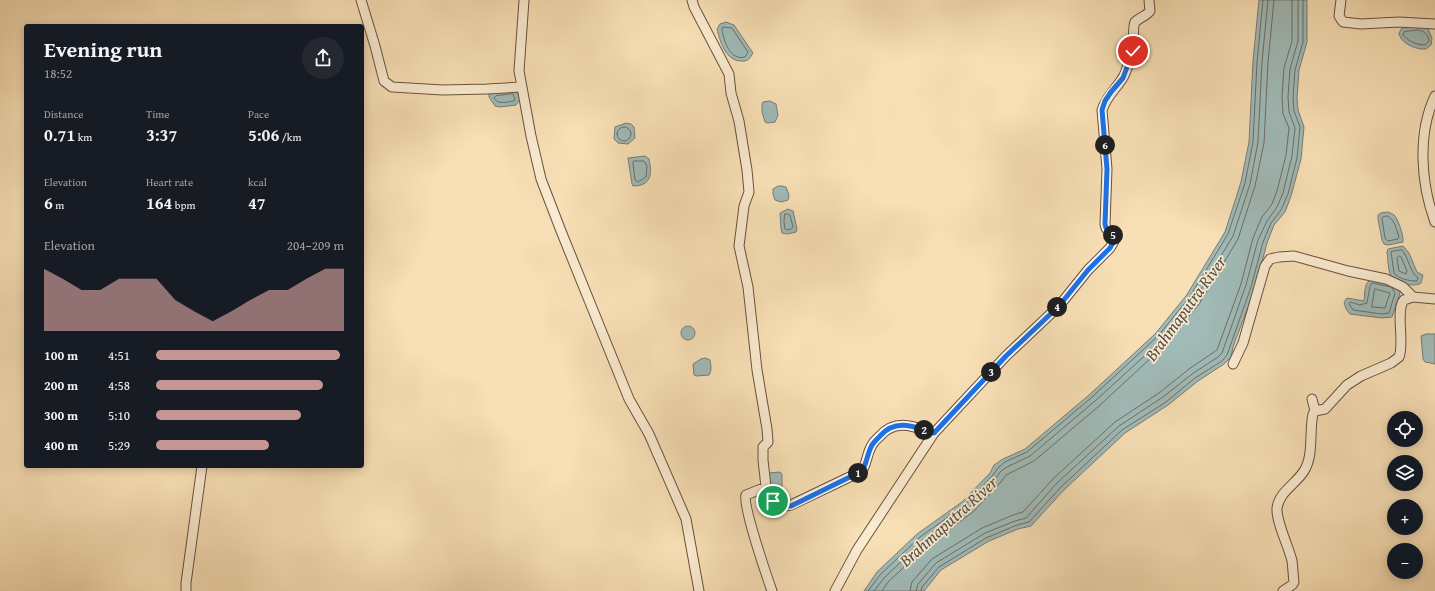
<!DOCTYPE html>
<html lang="en">
<head>
<meta charset="utf-8">
<style>
  body { margin:0; font-family:"Gentium Book Plus",serif; background:#242831; color:#f1f3f6; height:100vh; display:flex; flex-direction:column; font-size:15px; white-space:nowrap }
  * { box-sizing:border-box; margin:0 }
  p { font-size:13px; color:#9ea1a6 }
  .icon { flex:none; width:22px; height:22px; fill:none; stroke:currentColor; stroke-width:2; stroke-linecap:round; stroke-linejoin:round }
  .map { position:relative; flex:1; overflow:hidden }
  .panel { position:absolute; left:24px; top:24px; width:340px; height:444px; display:flex; flex-direction:column; background:#171b24; border-radius:4px; box-shadow:0 2px 10px #0003 }
  .panel>* { flex:none }
  .fabs { position:absolute; left:1387px; top:411px; display:grid; gap:8px }
  .fabs a { display:grid; place-items:center; width:36px; height:36px; border-radius:50%; background:#171b24; box-shadow:0 2px 10px #0003; font-size:20px }
  .pin { position:absolute; display:grid; place-items:center; width:34px; height:34px; color:#fff; margin:-17px; border:2px solid #fff; border-radius:50%; box-shadow:0 1px 4px #0007 }
  .km { position:absolute; width:20px; height:20px; margin:-10px; border-radius:50%; background:#222; color:#fff; font-size:11px; line-height:20px; text-align:center }
  .round { display:grid; place-items:center; flex:none; width:42px; height:42px; border-radius:21px; background:#242831 }
  .summary { display:flex; align-items:center; justify-content:space-between; height:68px; padding:0 20px }
  h1 { font-size:22px; font-weight:600; line-height:30px }
  .figures { display:grid; grid-template-columns:repeat(3,1fr); gap:6px; height:68px; padding:4px 20px }
  .figures div { display:grid; align-content:center }
  .figures b { font-size:17px; font-weight:600 }
  .figures small { font-size:11px; font-weight:400 }
  .figures p { font-size:11px }
  .chart { height:112px; padding:8px 20px }
  .chart p { display:flex; justify-content:space-between }
  .chart svg { width:100%; height:72px; margin-top:4px; fill:#c59692; opacity:.7 }
  ul { padding:0 20px; list-style:none; font-size:13px }
  li { display:grid; grid-template-columns:64px 48px 1fr; align-items:center; height:30px }
  li i { height:10px; border-radius:5px; background:#c59692 }
  .map>svg:first-child { display:block }
</style>
</head>
<body>
<div class="map">
<svg width="1435" height="591" viewBox="0 0 1435 591">
  <rect width="100%" height="100%" fill="#f8dfb5"/>
  <filter id="stains"><feTurbulence type="fractalNoise" baseFrequency=".005" numOctaves="4"/><feColorMatrix values="0 0 0 0 .2 0 0 0 0 .09 0 0 0 0 .02 0 0 0 .5 -.17"/></filter>
  <radialGradient id="worn" r=".72"><stop offset=".6" stop-color="#630" stop-opacity="0"/><stop offset="1" stop-color="#630" stop-opacity=".3"/></radialGradient>
  <!-- water -->
  <path fill="#a0bab7" stroke="#767d78" d="M 1259,0 L 1307,0 L 1307,42 L 1299,70 L 1297,98 L 1298,110 L 1304,127 L 1301,159 L 1291,196 L 1285,212 L 1274,225 L 1267,243 L 1255,288 L 1233,347 L 1231,357 L 1224,364 L 1198,381 L 1168,405 L 1125,433 L 1064,490 L 1031,526 L 1018,529 L 989,541 L 941,570 L 924,591 L 864,591 L 877,572 L 917,534 L 962,502 L 990,473 L 994,465 L 1003,459 L 1025,449 L 1089,395 L 1155,334 L 1186,296 L 1225,232 L 1241,182 L 1249,142 L 1253,61 Z
    M 726,22 L 734,25 L 753,53 C 750,58 748,62 741,61 C 726,61 720,42 717,29 L 720,24 Z
    M 1419,26 L 1428,29 L 1432,38 L 1431,45 L 1426,49 C 1416,50 1400,43 1399,33 L 1402,28 Z
    M 516,89 L 520,99 L 516,105 L 500,107 L 495,106 L 489,97 L 489,92 Z
    M 770,101 L 776,104 L 778,115 L 775,122 L 768,123 L 765,122 L 762,112 L 762,104 L 763,102 Z
    M 626,123 L 631,124 L 634,127 L 635,138 L 628,144 L 618,143 L 614,139 L 615,127 Z
    M 645,156 L 649,159 C 652,173 652,186 633,186 L 632,184 L 628,158 Z
    M 778,186 L 782,186 L 786,187 L 789,195 L 788,200 L 781,202 L 775,200 L 773,194 L 773,189 Z
    M 788,209 L 793,211 L 797,229 L 796,232 L 787,234 L 782,233 L 781,228 L 780,213 Z
    M 1388,212 C 1388,212 1393,214 1394,215 C 1398,218 1404,237 1403,242 L 1388,245 L 1384,244 L 1382,240 L 1378,219 L 1378,215 L 1381,213 Z
    M 1403,246 L 1409,253 L 1417,272 L 1423,275 L 1421,283 C 1414,288 1393,283 1390,274 C 1388,268 1388,259 1387,252 L 1388,249 Z
    M 1373,279 L 1399,289 L 1400,293 L 1392,317 L 1382,318 L 1350,314 L 1346,309 L 1344,302 L 1347,298 L 1364,301 C 1365,292 1364,281 1373,279 Z
    M681 333a7 7 0 1 1 14 0a7 7 0 1 1-14 0Z
    M 1426,334 L 1435,334 L 1435,364 L 1425,362 L 1423,359 L 1421,336 Z
    M 705,358 L 710,360 C 711,366 712,370 709,375 L 697,376 L 694,375 L 693,364 L 701,359 Z
    M 780,472 L 782,474 L 782,494 L 781,497 L 775,498 L 769,489 L 769,473 Z"/>
  <g fill="none" stroke-linecap="round" stroke-linejoin="round">
    <!-- shore -->
    <path stroke="#6c6e68" stroke-width="1" d="M 723,27 L 732,28 L 748,52 L 745,57 C 730,61 724,41 722,30 Z
      M 1419,30 C 1425,32 1428,34 1429,41 L 1425,45 C 1417,45 1408,41 1403,35 L 1404,32 Z
      M 513,94 L 515,99 L 514,101 C 506,102 498,105 494,98 L 496,96 Z
      M617 134a7 7 0 1 1 14 0a7 7 0 1 1-14 0Z
      M 634,161 L 644,161 L 647,166 L 646,177 L 638,182 L 635,180 L 633,163 Z
      M 785,214 L 788,214 L 790,215 L 793,227 L 791,229 L 787,230 L 785,229 L 784,222 Z
      M 1387,216 C 1395,219 1396,229 1399,237 L 1398,239 L 1388,241 L 1385,238 L 1382,218 L 1383,217 Z
      M 1402,250 C 1409,258 1409,271 1418,278 L 1417,281 C 1409,281 1399,279 1394,273 L 1391,252 Z
      M 1399,256 L 1401,257 L 1407,271 L 1406,274 L 1399,271 L 1397,258 Z
      M 1391,287 L 1372,283 L 1370,286 L 1367,303 L 1360,305 L 1350,302 L 1349,304 L 1353,310 L 1382,314 L 1389,313 L 1395,293 L 1392,288
      M 1375,289 L 1390,293 L 1385,308 L 1372,307 Z
      M 868,591 L 880,575 L 920,537 L 965,505 L 993,475 L 998,468 L 1005,462 L 1027,452 L 1091,398 L 1158,336 L 1189,298 L 1228,234 L 1245,183 L 1253,142 L 1257,62 L 1263,0
      M 874,591 L 884,578 L 923,541 L 969,508 L 996,478 L 1001,471 L 1007,467 L 1030,456 L 1095,401 L 1162,340 L 1194,301 L 1233,236 L 1250,184 L 1258,142 L 1262,62 L 1268,0
      M 882,591 L 888,582 L 927,546 L 973,512 L 1001,482 L 1006,475 L 1034,461 L 1099,406 L 1166,344 L 1199,304 L 1238,239 L 1255,186 L 1264,143 L 1268,62 L 1274,0
      M 910,591 L 912,582 L 932,559 L 982,528 L 1013,515 L 1023,512 L 1053,479 L 1115,422 L 1159,393 L 1189,369 L 1217,350 L 1241,284 L 1253,238 L 1262,217 L 1272,204 L 1277,191 L 1286,155 L 1289,128 L 1283,114 L 1282,97 L 1284,68 L 1292,41 L 1292,0
      M 916,591 L 918,584 L 936,563 L 985,533 L 1015,521 L 1026,518 L 1057,483 L 1119,426 L 1163,397 L 1192,374 L 1218,357 L 1222,353 L 1246,285 L 1258,240 L 1267,221 L 1277,207 L 1283,193 L 1292,156 L 1295,128 L 1289,112 L 1288,97 L 1290,69 L 1298,41 L 1298,0
      M 921,591 L 922,587 L 939,567 L 986,538 L 1017,525 L 1029,522 L 1061,487 L 1122,430 L 1166,402 L 1195,378 L 1222,361 L 1227,355 L 1251,287 L 1263,242 L 1271,223 L 1281,210 L 1288,194 L 1297,158 L 1300,127 L 1294,111 L 1293,97 L 1295,70 L 1303,42 L 1303,0"/>
    <!-- minor casing -->
    <g stroke="#675140" stroke-width="11">
      <path id="minor" d="M 361,0 L 375,46 L 384,81 L 392,87 L 443,90 L 487,89 L 521,87
        M 524,0 L 519,71 L 531,136 L 541,179 L 561,231 L 629,399 L 649,434 L 686,519 L 699,591
        M 692,0 L 694,7 L 729,74 L 731,93 L 739,121 L 747,170 L 749,192 L 744,206 L 739,246 L 748,287 L 757,370 L 767,429 L 768,442 L 763,447 L 763,460 L 766,487
        M 1341,0 L 1339,16 L 1343,22 L 1361,24 L 1399,22 L 1435,24
        M 1435,96 C 1417,134 1421,184 1435,222
        M 1233,364 L 1243,343 L 1265,266 L 1270,259 L 1279,257 L 1294,256 L 1348,271 L 1386,279 L 1403,287 L 1413,297
        M 1312,399 L 1315,411
        M 186,591 L 186,583 L 202,466
        M 772,591 C 767,577 742,504 746,495 L 766,487 L 776,504 L 785,506 L 791,505 L 862,471 C 867,463 867,453 872,445 C 874,441 877,439 880,436 C 896,418 915,427 934,433 L 1006,356 L 1059,306 L 1088,270 L 1110,248 L 1114,241 L 1114,237 L 1106,228 L 1105,224 L 1107,169 L 1102,110 C 1107,96 1115,90 1122,79 C 1127,72 1129,61 1132,53 C 1135,44 1132,27 1135,22 C 1139,18 1146,16 1150,11 L 1149,0
        M 835,591 L 857,550 L 934,433
        M 1283,591 L 1292,585 L 1294,582 C 1293,575 1293,568 1292,561 C 1289,547 1276,522 1277,508 C 1279,492 1296,484 1304,471 C 1314,455 1309,432 1313,414 L 1315,411 L 1325,409 L 1347,385 L 1361,376 L 1391,363 L 1399,357 C 1405,343 1395,310 1404,300 L 1413,297 L 1435,299"/>
    </g>
    <!-- minor -->
    <use href="#minor" stroke="#faeacf" stroke-width="9"/>
  </g>
  <g fill="none" stroke-linecap="round" stroke-linejoin="round">
    <!-- route casing -->
    <g stroke="#fff" stroke-width="8">
      <path id="route" d="M 773,501 C 778,505 784,506 791,506 L 862,471 C 867,463 867,454 872,445 C 874,442 877,439 880,436 C 896,418 914,427 934,433 L 1006,356 L 1059,306 L 1088,270 L 1110,248 L 1114,241 L 1114,237 L 1106,228 L 1105,224 L 1107,169 L 1102,110 L 1105,101 L 1111,92 L 1123,78 L 1133,51"/>
    </g>
    <!-- route -->
    <use href="#route" stroke="#1a73e8" stroke-width="5"/>
  </g>
  <g text-anchor="middle" dominant-baseline="central" stroke-width="3.5" stroke-linejoin="round" paint-order="stroke">
    <!-- water labels -->
    <g font-size="17" font-style="italic" fill="#565048" stroke="#faeacf">
      <text transform="translate(1185 308) rotate(-54)">Brahmaputra River</text>
      <text transform="translate(948 521) rotate(-42)">Brahmaputra River</text>
    </g>
  </g>
  <rect width="100%" height="100%" filter="url(#stains)"/>
  <rect width="100%" height="100%" fill="url(#worn)"/>
</svg>
<div class="fabs">
<a><svg class="icon" aria-label="locate" viewBox="0 0 24 24"><circle cx="12" cy="12" r="6"/><path d="M12 2v4M12 18v4M2 12h4M18 12h4"/></svg></a>
<a><svg class="icon" aria-label="layers" viewBox="0 0 24 24"><path d="M12 4l9 5-9 5-9-5zM3 14l9 5 9-5"/></svg></a>
<a>+</a>
<a>−</a>
</div>
<div class="pin" style="left:773px;top:501px;background:#1e9e55"><svg class="icon" aria-label="arrive" viewBox="0 0 24 24"><path d="M6 21V4h12l-3 4 3 4H6"/></svg></div>
<div class="pin" style="left:1133px;top:51px;background:#d93025"><svg class="icon" aria-label="check" viewBox="0 0 24 24"><path d="M5 12l5 5 9-10"/></svg></div>
<b class="km" style="left:858px;top:473px">1</b>
<b class="km" style="left:924px;top:430px">2</b>
<b class="km" style="left:991px;top:372px">3</b>
<b class="km" style="left:1057px;top:307px">4</b>
<b class="km" style="left:1113px;top:235px">5</b>
<b class="km" style="left:1105px;top:145px">6</b>
<section class="panel">
<div class="summary"><div><h1>Evening run</h1><p>18:52</p></div><a class="round"><svg class="icon" aria-label="share" viewBox="0 0 24 24"><path d="M12 15V3M7 8l5-5 5 5M5 13v7h14v-7"/></svg></a></div>
<div class="figures">
<div><p>Distance</p><b>0.71<small> km</small></b></div>
<div><p>Time</p><b>3:37</b></div>
<div><p>Pace</p><b>5:06<small> /km</small></b></div>
</div>
<div class="figures">
<div><p>Elevation</p><b>6<small> m</small></b></div>
<div><p>Heart rate</p><b>164<small> bpm</small></b></div>
<div><p>kcal</p><b>47</b></div>
</div>
<div class="chart"><p><span>Elevation</span>204–209 m</p>
<svg viewBox="0 0 160 44" preserveAspectRatio="none"><path d="M0 44V6L10 12L20 19L30 19L40 12L50 12L60 12L70 25L80 32L90 38L100 32L110 25L120 19L130 19L140 12L150 6L160 6V44z"/></svg>
</div>
<ul>
<li><b>100 m</b>4:51<i style="width:98%"></i></li>
<li><b>200 m</b>4:58<i style="width:89%"></i></li>
<li><b>300 m</b>5:10<i style="width:77%"></i></li>
<li><b>400 m</b>5:29<i style="width:60%"></i></li>
</ul>
</section>
</div>
</body>
</html>
